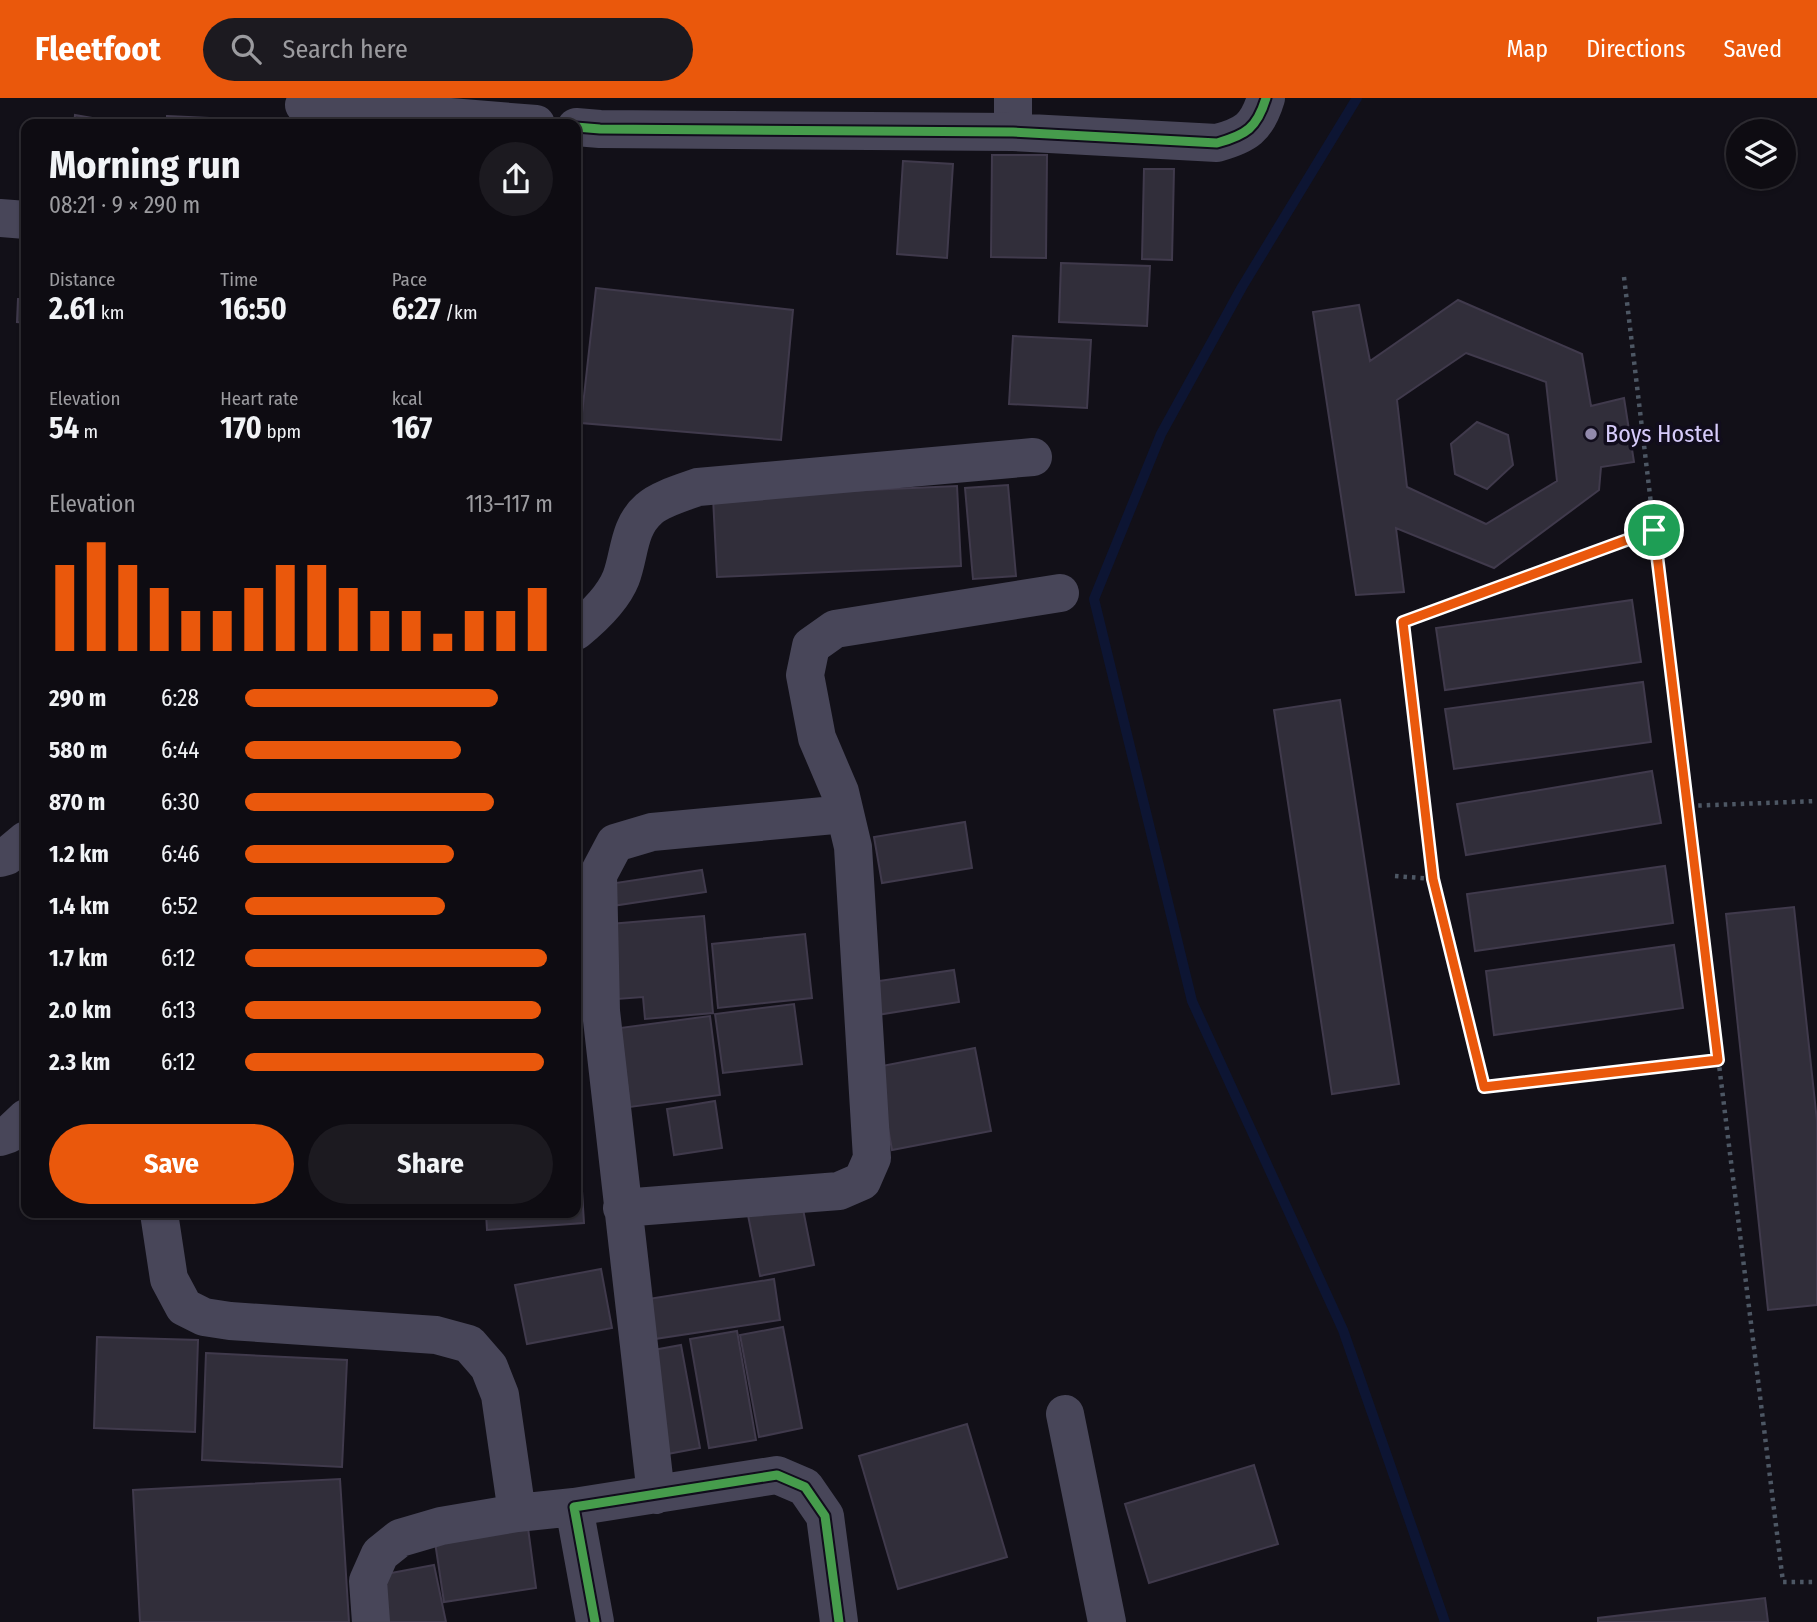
<!DOCTYPE html>
<html lang="en">
<head>
<meta charset="utf-8">
<style>
  body { margin:0; font-family:"Fira Sans Condensed",sans-serif; background:#1c1a20; color:#f1f3f6; height:100vh; display:flex; flex-direction:column; font-size:26px; white-space:nowrap }
  * { box-sizing:border-box; margin:0 }
  p { font-size:23px; color:#9b9b9f }
  .icon { flex:none; width:38px; height:38px; fill:none; stroke:currentColor; stroke-width:2; stroke-linecap:round; stroke-linejoin:round }
  .map { position:relative; flex:1; overflow:hidden }
  .details { position:absolute; left:21px; top:21px; width:560px; height:1099px; display:flex; flex-direction:column; background:#0e0c12; border-radius:14px; box-shadow:0 2px 5px #0004,0 0 0 2px #2e2c32 }
  .details>* { flex:none }
  .fabs { position:absolute; left:1726px; top:21px; display:grid; gap:14px }
  .fabs a { display:grid; place-items:center; width:70px; height:70px; border-radius:50%; background:#0e0c12; box-shadow:0 2px 5px #0004,0 0 0 2px #2e2c32; font-size:35px }
  .pin { position:absolute; display:grid; place-items:center; width:60px; height:60px; color:#fff; margin:-30px; border:4px solid #fff; border-radius:50%; box-shadow:0 2px 7px #0007 }
  .round { display:grid; place-items:center; flex:none; width:74px; height:74px; border-radius:37px; background:#1c1a20 }
  .summary { display:flex; align-items:center; justify-content:space-between; height:119px; padding:0 28px }
  h1 { font-size:38px; font-weight:700; line-height:52px }
  .figures { display:grid; grid-template-columns:repeat(3,1fr); gap:10px; height:119px; padding:7px 28px }
  .figures div { display:grid; align-content:center }
  .figures b { font-size:30px; font-weight:700 }
  .figures small { font-size:19px; font-weight:400 }
  .figures p { font-size:19px }
  .chart { height:196px; padding:14px 28px }
  .chart p { display:flex; justify-content:space-between }
  .chart svg { width:100%; height:126px; margin-top:7px; stroke:#ea580c; stroke-width:6 }
  .cta { display:flex; gap:14px; margin-top:auto; padding:14px 28px }
  .cta a { flex:1; height:80px; border-radius:42px; background:#ea580c; color:#fff; font-size:28px; font-weight:700; line-height:80px; text-align:center }
  .cta a+a { background:#1c1a20; color:#f1f3f6 }
  ul { padding:0 28px; list-style:none; font-size:23px }
  li { display:grid; grid-template-columns:112px 84px 1fr; align-items:center; height:52px }
  li i { height:18px; border-radius:9px; background:#ea580c }
  header { display:flex; align-items:center; gap:42px; box-sizing:border-box; height:98px; padding:0 35px; background:#ea580c; color:#fff }
  header strong { font-size:33px }
  nav { display:flex; gap:38px; margin-inline-start:auto; font-size:24px }
  .search { width:490px; height:63px; background:#1c1a20; display:flex; align-items:center; gap:18px; box-sizing:border-box; padding:0 24px; border-radius:38px; color:#9b9b9f; font-size:26px }
  .map>svg:first-child { display:block }
</style>
</head>
<body>
<header>
<strong>Fleetfoot</strong>
<div class="search"><svg class="icon" aria-label="search" viewBox="0 0 24 24"><circle cx="10" cy="10" r="6"/><path d="M15 15l6 6"/></svg>Search here</div>
<nav><a>Map</a><a>Directions</a><a>Saved</a></nav>
</header>
<div class="map">
<svg width="1817" height="1524" viewBox="0 0 1817 1524">
  <rect width="100%" height="100%" fill="#121018"/>
  <g fill="none" stroke-linecap="round" stroke-linejoin="round">
    <!-- stream -->
    <path stroke="#0d1533" stroke-width="10" d="M 1357,0 L 1242,189 L 1161,336 L 1094,501 L 1192,903 L 1343,1232 L 1445,1524"/>
  </g>
  <!-- building -->
  <path fill="#312e3a" stroke="#403a4c" stroke-width="2" fill-rule="evenodd" d="M 75,17 L 116,24 L 116,26 L 74,26 Z
    M 167,18 L 209,20 L 209,26 L 167,26 Z
    M 992,57 L 1047,57 L 1046,160 L 991,159 Z
    M 903,63 L 953,66 L 947,160 L 897,156 Z
    M 1144,71 L 1174,71 L 1172,162 L 1142,161 Z
    M 1061,165 L 1150,168 L 1147,228 L 1059,224 Z
    M 596,190 L 793,212 L 781,342 L 581,325 Z
    M 18,201 L 26,201 L 26,225 L 17,224 Z
    M 1458,202 L 1582,256 L 1591,308 L 1624,300 L 1634,364 L 1601,369 L 1599,392 L 1494,470 L 1396,430 L 1404,494 L 1356,497 L 1313,214 L 1359,207 L 1370,263 ZM 1466,255 L 1546,284 L 1557,383 L 1486,426 L 1407,389 L 1397,302 Z
    M 1013,238 L 1091,242 L 1087,310 L 1009,306 Z
    M 1477,324 L 1508,337 L 1513,367 L 1487,391 L 1455,376 L 1451,346 Z
    M 1008,387 L 1016,478 L 973,481 L 965,390 Z
    M 957,388 L 961,468 L 717,479 L 713,399 Z
    M 1632,502 L 1641,564 L 1445,592 L 1436,530 Z
    M 1643,584 L 1651,644 L 1454,671 L 1445,611 Z
    M 1340,602 L 1399,986 L 1332,996 L 1274,612 Z
    M 1652,673 L 1661,725 L 1466,757 L 1457,706 Z
    M 965,724 L 972,770 L 882,785 L 874,739 Z
    M 1665,768 L 1673,825 L 1475,853 L 1467,796 Z
    M 702,772 L 706,794 L 612,808 L 609,786 Z
    M 1794,809 L 1817,1023 L 1817,1207 L 1768,1212 L 1726,816 Z
    M 704,818 L 713,915 L 645,921 L 643,899 L 617,901 L 610,826 Z
    M 805,836 L 812,900 L 718,910 L 712,846 Z
    M 1674,847 L 1683,910 L 1494,937 L 1486,873 Z
    M 954,872 L 959,904 L 877,917 L 872,884 Z
    M 794,906 L 802,966 L 723,975 L 715,916 Z
    M 710,918 L 720,997 L 630,1009 L 620,930 Z
    M 975,950 L 991,1033 L 892,1052 L 877,969 Z
    M 715,1003 L 722,1050 L 674,1057 L 667,1011 Z
    M 581,1077 L 584,1125 L 487,1132 L 486,1115 L 576,1115 L 576,1078 Z
    M 801,1101 L 814,1167 L 760,1178 L 747,1112 Z
    M 601,1171 L 612,1230 L 527,1246 L 515,1187 Z
    M 774,1181 L 780,1222 L 648,1242 L 642,1202 Z
    M 783,1229 L 802,1330 L 759,1339 L 740,1237 Z
    M 737,1233 L 756,1342 L 709,1350 L 690,1241 Z
    M 97,1239 L 198,1242 L 195,1334 L 94,1330 Z
    M 681,1247 L 700,1350 L 662,1357 L 642,1254 Z
    M 206,1255 L 347,1262 L 342,1369 L 202,1362 Z
    M 967,1326 L 1007,1459 L 898,1491 L 859,1358 Z
    M 1254,1367 L 1278,1446 L 1149,1485 L 1125,1406 Z
    M 340,1381 L 349,1524 L 140,1524 L 133,1392 Z
    M 528,1430 L 536,1490 L 444,1504 L 435,1444 Z
    M 434,1467 L 446,1524 L 385,1524 L 375,1478 Z
    M 1765,1500 L 1768,1524 L 1598,1524 L 1598,1520 Z"/>
  <g fill="none" stroke-linecap="round" stroke-linejoin="round">
    <!-- path -->
    <path stroke="#4d5764" stroke-width="4.5" stroke-dasharray="3.5 5" stroke-linecap="butt" d="M 1624,179 L 1687,708 L 1817,703
      M 1654,432 L 1403,524 L 1433,781 L 1484,989 L 1718,962
      M 1687,708 L 1783,1484 L 1817,1484
      M 1395,778 L 1433,781"/>
    <!-- minor -->
    <path stroke="#484659" stroke-width="38" d="M 304,7 L 536,26
      M 576,29 L 600,31 L 1013,34 L 1217,45 C 1246,37 1257,30 1266,0
      M 1013,34 L 1013,0
      M 0,120 L 26,122
      M 576,533 C 592,520 613,500 621,480 C 630,456 628,429 649,411 C 660,401 684,394 698,389 L 1033,359
      M 0,760 L 7,758 L 26,742
      M 0,1039 L 9,1036 L 26,1020
      M 622,1110 L 839,1093 L 862,1083 L 872,1060 L 853,749 L 840,694 L 817,640 L 805,577 L 811,548 L 835,531 L 1060,495
      M 159,1115 L 169,1181 L 184,1209 L 204,1219 L 230,1223 L 436,1237 L 469,1246 L 489,1269 L 500,1297 L 517,1415
      M 1065,1316 L 1107,1524
      M 656,1397 L 601,913 L 598,777 L 615,745 L 652,734 L 845,716
      M 371,1524 L 368,1483 L 380,1456 L 400,1440 L 441,1428 L 517,1415 L 574,1409
      M 595,1524 L 574,1409 L 777,1377 L 805,1389 L 825,1418 L 839,1524"/>
    <!-- cycleway casing -->
    <g stroke="#110d1c" stroke-width="13">
      <path id="cycleway" d="M 576,29 L 600,31 L 1013,34 L 1217,45 C 1246,37 1257,30 1266,0
        M 595,1524 L 574,1409 L 777,1377 L 805,1389 L 825,1418 L 839,1524"/>
    </g>
    <!-- cycleway -->
    <use href="#cycleway" stroke="#469c4c" stroke-width="9"/>
  </g>
  <g fill="none" stroke-linecap="round" stroke-linejoin="round">
    <!-- route casing -->
    <g stroke="#fff" stroke-width="14">
      <path id="route" d="M 1654,432 L 1718,962 L 1484,989 L 1433,781 L 1403,524 Z"/>
    </g>
    <!-- route -->
    <use href="#route" stroke="#ea580c" stroke-width="9"/>
  </g>
  <!-- markers -->
  <circle fill="#928aac" stroke="#110d1c" stroke-width="2.5" cx="1591" cy="336" r="7"/>
  <g text-anchor="middle" dominant-baseline="central" stroke-width="7" stroke-linejoin="round" paint-order="stroke">
    <!-- poi labels -->
    <g font-size="24" fill="#d7ccfb" stroke="#110d1c" text-anchor="start">
      <text x="1605" y="336">Boys Hostel</text>
    </g>
  </g>
</svg>
<div class="fabs">
<a><svg class="icon" aria-label="layers" viewBox="0 0 24 24"><path d="M12 4l9 5-9 5-9-5zM3 14l9 5 9-5"/></svg></a>
</div>
<div class="pin" style="left:1654px;top:432px;background:#1e9e55"><svg class="icon" aria-label="arrive" viewBox="0 0 24 24"><path d="M6 21V4h12l-3 4 3 4H6"/></svg></div>
<section class="details">
<div class="summary"><div><h1>Morning run</h1><p>08:21 · 9 × 290 m</p></div><a class="round"><svg class="icon" aria-label="share" viewBox="0 0 24 24"><path d="M12 15V3M7 8l5-5 5 5M5 13v7h14v-7"/></svg></a></div>
<div class="figures">
<div><p>Distance</p><b>2.61<small> km</small></b></div>
<div><p>Time</p><b>16:50</b></div>
<div><p>Pace</p><b>6:27<small> /km</small></b></div>
</div>
<div class="figures">
<div><p>Elevation</p><b>54<small> m</small></b></div>
<div><p>Heart rate</p><b>170<small> bpm</small></b></div>
<div><p>kcal</p><b>167</b></div>
</div>
<div class="chart"><p><span>Elevation</span>113–117 m</p>
<svg viewBox="0 0 160 44" preserveAspectRatio="none"><path d="M5 44V14M15 44V6M25 44V14M35 44V22M45 44V30M55 44V30M65 44V22M75 44V14M85 44V14M95 44V22M105 44V30M115 44V30M125 44V38M135 44V30M145 44V30M155 44V22"/></svg>
</div>
<ul>
<li><b>290 m</b>6:28<i style="width:82%"></i></li>
<li><b>580 m</b>6:44<i style="width:70%"></i></li>
<li><b>870 m</b>6:30<i style="width:81%"></i></li>
<li><b>1.2 km</b>6:46<i style="width:68%"></i></li>
<li><b>1.4 km</b>6:52<i style="width:65%"></i></li>
<li><b>1.7 km</b>6:12<i style="width:98%"></i></li>
<li><b>2.0 km</b>6:13<i style="width:96%"></i></li>
<li><b>2.3 km</b>6:12<i style="width:97%"></i></li>
</ul>
<div class="cta"><a>Save</a><a>Share</a></div>
</section>
</div>
</body>
</html>
